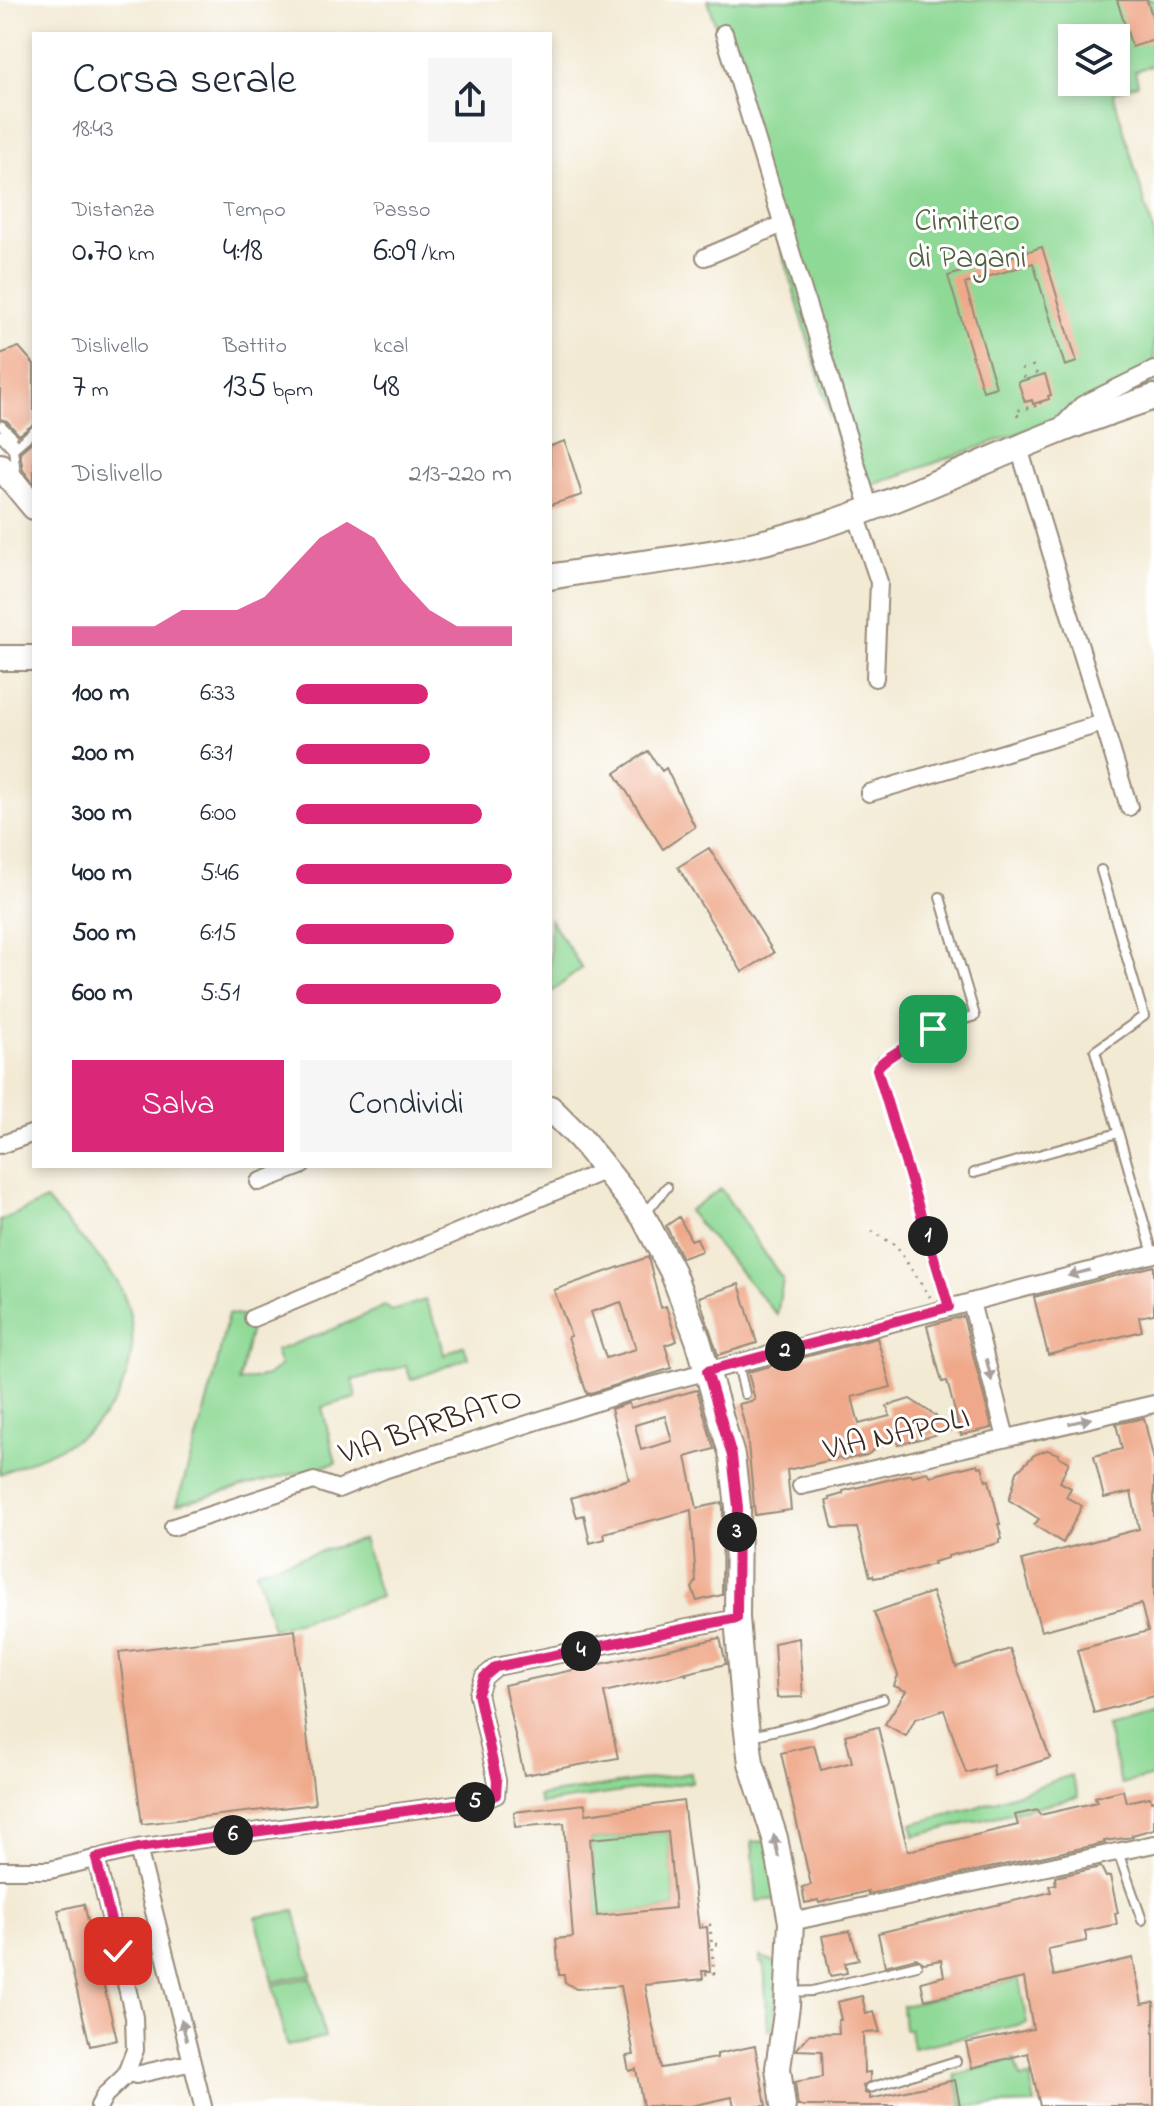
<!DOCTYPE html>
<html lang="it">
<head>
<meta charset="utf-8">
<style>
  body { margin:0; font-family:"Indie Flower",sans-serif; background:#f6f6f7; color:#1f2937; height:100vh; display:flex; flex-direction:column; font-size:30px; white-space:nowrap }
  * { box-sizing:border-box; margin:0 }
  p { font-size:26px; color:#747a83 }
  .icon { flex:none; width:44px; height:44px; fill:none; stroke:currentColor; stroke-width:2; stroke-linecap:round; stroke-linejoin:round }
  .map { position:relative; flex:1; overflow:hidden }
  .panel { position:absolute; left:32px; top:32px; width:520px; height:1136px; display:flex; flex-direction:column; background:#fff; border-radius:0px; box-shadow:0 4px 12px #0003 }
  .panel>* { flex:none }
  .controls { position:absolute; left:1058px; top:24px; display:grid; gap:16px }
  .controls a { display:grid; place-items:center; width:72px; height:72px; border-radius:0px; background:#fff; box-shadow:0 4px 12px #0003; font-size:40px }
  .pin { position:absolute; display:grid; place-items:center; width:68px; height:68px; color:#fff; margin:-34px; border-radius:16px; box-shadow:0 4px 12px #0006 }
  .km { position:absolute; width:40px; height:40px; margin:-20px; border-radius:50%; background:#222; color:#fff; font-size:22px; line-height:40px; text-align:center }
  .round { display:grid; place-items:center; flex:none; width:84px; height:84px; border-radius:0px; background:#f6f6f7 }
  .summary { display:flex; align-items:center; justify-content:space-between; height:136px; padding:0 40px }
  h1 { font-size:44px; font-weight:600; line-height:60px }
  .metrics { display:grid; grid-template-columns:repeat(3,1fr); gap:12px; height:136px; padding:8px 40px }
  .metrics div { display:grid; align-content:center }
  .metrics b { font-size:34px; font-weight:600 }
  .metrics small { font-size:22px; font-weight:400 }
  .metrics p { font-size:22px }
  .chart { height:224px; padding:16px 40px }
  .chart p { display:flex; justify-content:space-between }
  .chart svg { width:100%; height:144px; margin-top:8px; fill:#db2777; opacity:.7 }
  .primary-button { display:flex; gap:16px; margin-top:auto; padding:16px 40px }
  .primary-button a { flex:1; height:92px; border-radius:0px; background:#db2777; color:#fff; font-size:32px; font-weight:600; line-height:92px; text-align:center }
  .primary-button a+a { background:#f6f6f7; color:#1f2937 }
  ul { padding:0 40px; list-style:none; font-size:26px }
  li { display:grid; grid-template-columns:128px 96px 1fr; align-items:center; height:60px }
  li i { height:20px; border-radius:10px; background:#db2777 }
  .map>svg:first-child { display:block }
</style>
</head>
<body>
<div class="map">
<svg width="1154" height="2106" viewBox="0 0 1154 2106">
  <rect width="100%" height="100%" fill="#fff"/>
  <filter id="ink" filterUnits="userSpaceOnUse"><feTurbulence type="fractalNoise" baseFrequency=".0125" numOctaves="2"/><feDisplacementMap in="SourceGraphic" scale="16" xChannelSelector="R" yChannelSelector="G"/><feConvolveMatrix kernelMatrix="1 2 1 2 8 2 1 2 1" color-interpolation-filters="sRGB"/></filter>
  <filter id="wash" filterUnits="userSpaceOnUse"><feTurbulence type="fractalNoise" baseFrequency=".006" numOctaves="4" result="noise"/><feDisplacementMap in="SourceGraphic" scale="32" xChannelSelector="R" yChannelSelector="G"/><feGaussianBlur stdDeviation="1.8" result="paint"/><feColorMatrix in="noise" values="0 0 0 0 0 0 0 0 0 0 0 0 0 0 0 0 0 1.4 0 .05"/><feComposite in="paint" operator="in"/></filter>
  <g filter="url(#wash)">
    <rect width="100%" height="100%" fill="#f3ead4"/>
    <!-- green -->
    <path fill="#8ed995" stroke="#64825a" stroke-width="2" fill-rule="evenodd" d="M 708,0 L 1154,0 L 1154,65 L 1135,71 L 1138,84 L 1113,93 L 1154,234 L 1154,385 L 853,492 ZM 1072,38 L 1116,38 L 1116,82 L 1072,82 Z
      M 550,919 L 582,968 L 550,993 Z
      M 721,1189 L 783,1280 L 777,1315 L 688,1211 Z
      M 46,1200 C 66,1223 103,1258 118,1283 C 148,1336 129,1406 78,1438 C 54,1453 25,1463 0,1474 L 0,1221 Z
      M 425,1300 L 439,1331 L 444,1355 L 464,1345 L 468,1358 L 411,1380 L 406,1366 L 353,1380 L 356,1398 L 322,1407 L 336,1463 L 177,1504 L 213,1382 L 228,1314 L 253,1318 L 239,1382 L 267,1376 L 280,1366 L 275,1351 L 336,1328 L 385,1306 L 392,1311 Z
      M 363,1539 L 380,1597 L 273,1629 L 256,1570 Z
      M 1154,1713 L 1154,1776 L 1121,1784 L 1106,1726 Z
      M 691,1773 L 692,1782 L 540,1804 L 538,1796 Z
      M 1071,1775 L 1078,1797 L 914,1836 L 912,1824 L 974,1808 Z
      M 668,1832 L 675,1908 L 597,1916 L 590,1839 Z
      M 769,1841 L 778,1899 L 757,1901 L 752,1842 Z
      M 295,1911 L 311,1974 L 273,1982 L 256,1917 Z
      M 760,1956 L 779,1964 L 773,2027 L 768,2030 L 764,1963 L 760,1963 Z
      M 311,1977 L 325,2037 L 287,2046 L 273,1985 Z
      M 1019,1979 L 1027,2023 L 913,2048 L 910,2029 L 904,2029 L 902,2006 Z
      M 1015,2059 L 1021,2078 L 1030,2077 L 1035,2104 L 962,2106 L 955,2075 Z"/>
    <g id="blocks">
      <!-- building -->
      <path fill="#efa98a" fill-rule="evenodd" d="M 1117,0 L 1147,0 L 1154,22 L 1154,40 L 1132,47 Z
        M 1042,247 L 1077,362 L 1065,366 L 1033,263 L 965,284 L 996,387 L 983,391 L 948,276 Z
        M 19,347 L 34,364 L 34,424 L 19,435 L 7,421 L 0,419 L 0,354 Z
        M 1045,374 L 1051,395 L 1048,396 L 1049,399 L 1033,404 L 1032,400 L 1025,402 L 1018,382 Z
        M 34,440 L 34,484 L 23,470 L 20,452 Z
        M 565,441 L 582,495 L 550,505 L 550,446 Z
        M 648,751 L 662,771 L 666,768 L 695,827 L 663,849 L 615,773 Z
        M 709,848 L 774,953 L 742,972 L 678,867 Z
        M 679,1217 L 691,1240 L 697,1238 L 702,1251 L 682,1258 L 666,1226 Z
        M 648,1257 L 661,1308 L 666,1306 L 677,1341 L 665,1345 L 672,1368 L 587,1394 L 568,1337 L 571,1336 L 554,1290 ZM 621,1302 L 636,1349 L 606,1358 L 591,1312 Z
        M 1154,1266 L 1154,1314 L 1139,1317 L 1142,1331 L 1048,1355 L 1034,1297 Z
        M 739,1284 L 757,1343 L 718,1355 L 699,1297 Z
        M 963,1316 L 992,1428 L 961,1435 L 947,1381 L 942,1382 L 927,1326 Z
        M 877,1338 L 891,1387 L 852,1397 L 859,1424 L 890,1416 L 887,1406 L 910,1399 L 956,1429 L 898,1445 L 895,1434 L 867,1455 L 842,1460 L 841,1458 L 787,1470 L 791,1510 L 755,1515 L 747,1434 L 739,1404 L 755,1400 L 748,1372 Z
        M 697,1390 L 714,1449 L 686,1457 L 697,1508 L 722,1503 L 723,1508 L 722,1595 L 697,1601 L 692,1588 L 696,1582 L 691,1510 L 604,1533 L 605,1539 L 590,1543 L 584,1515 L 577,1517 L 571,1498 L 629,1479 L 611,1409 L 629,1403 L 630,1408 ZM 665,1416 L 672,1441 L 641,1450 L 635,1425 Z
        M 1144,1418 L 1154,1461 L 1154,1696 L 1094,1713 L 1077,1650 L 1148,1631 L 1141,1604 L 1041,1631 L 1022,1560 L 1139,1529 L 1131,1492 L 1104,1498 L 1094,1456 L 1122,1449 L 1116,1424 Z
        M 1047,1450 L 1059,1454 L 1058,1456 L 1069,1462 L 1060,1482 L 1071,1488 L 1066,1497 L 1082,1506 L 1063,1543 L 1034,1525 L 1039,1519 L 1009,1500 L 1017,1472 L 1034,1455 Z
        M 978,1464 L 979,1467 L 982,1466 L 986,1481 L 989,1480 L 1000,1524 L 998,1524 L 1002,1539 L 999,1540 L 999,1543 L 948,1556 L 948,1558 L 933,1562 L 934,1564 L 910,1571 L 874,1578 L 873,1575 L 870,1576 L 857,1528 L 833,1529 L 826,1501 L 830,1500 L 829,1498 L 843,1494 L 843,1491 L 911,1474 L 912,1476 L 927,1472 L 931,1476 Z
        M 932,1592 L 956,1667 L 1010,1649 L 1050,1758 L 994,1776 L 993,1765 L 966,1773 L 944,1710 L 915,1719 L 906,1736 L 885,1724 L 906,1691 L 894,1686 L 898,1675 L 874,1612 Z
        M 295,1630 L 315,1804 L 142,1824 L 119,1652 Z
        M 720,1638 L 726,1664 L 604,1692 L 618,1758 L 524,1775 L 504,1685 Z
        M 799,1638 L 803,1697 L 777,1698 L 774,1643 Z
        M 878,1727 L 908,1851 L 1018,1825 L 1015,1815 L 1038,1810 L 1040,1815 L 1097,1802 L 1095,1797 L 1123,1790 L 1126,1802 L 1150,1797 L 1151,1801 L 1154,1800 L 1154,1829 L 1132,1835 L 1133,1837 L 1104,1841 L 1105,1843 L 868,1894 L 868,1891 L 819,1903 L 818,1900 L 805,1903 L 802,1887 L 811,1885 L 781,1753 L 814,1745 L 821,1770 L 852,1762 L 845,1735 Z
        M 683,1801 L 699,1928 L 707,1927 L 710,1971 L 702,1971 L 703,1979 L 645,1985 L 661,2068 L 717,2058 L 717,2054 L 755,2046 L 766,2106 L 734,2106 L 732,2097 L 691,2106 L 643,2106 L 636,2069 L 629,2071 L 626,2056 L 634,2055 L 621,1986 L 576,1989 L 565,1982 L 564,1975 L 559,1975 L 556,1939 L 573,1937 L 564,1823 L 515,1827 L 514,1812 L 585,1804 L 586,1814 ZM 668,1832 L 675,1908 L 597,1916 L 590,1839 Z
        M 1101,1867 L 1106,1877 L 1110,1876 L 1118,1913 L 1115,1914 L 1117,1924 L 1085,1931 L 1087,1941 L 1048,1949 L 1054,1976 L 1133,1958 L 1142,2004 L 1154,2002 L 1154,2106 L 1040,2106 L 1028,2053 L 972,2068 L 966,2043 L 1033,2029 L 1024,1978 L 925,2000 L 921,1982 L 944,1976 L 941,1960 L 924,1963 L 916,1958 L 885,1966 L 878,1933 L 1051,1892 L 1049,1886 L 1056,1884 L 1055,1877 Z
        M 84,1904 L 117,2040 L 90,2046 L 58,1910 Z
        M 850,1931 L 859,1960 L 845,1963 L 847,1973 L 830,1976 L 822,1936 Z
        M 862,1996 L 866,2014 L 874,2012 L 880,2032 L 863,2033 L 864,2073 L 870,2072 L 870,2081 L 863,2086 L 865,2093 L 870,2095 L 870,2099 L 955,2080 L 960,2106 L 798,2106 L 795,2082 L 823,2077 L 822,2051 L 796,2050 L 810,2034 L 839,2033 L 838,2020 L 841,2020 L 837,2002 Z"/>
    </g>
  </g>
  <g filter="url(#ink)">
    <use href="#blocks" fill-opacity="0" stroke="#978a79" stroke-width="2"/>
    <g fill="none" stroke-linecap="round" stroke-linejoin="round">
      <!-- lane casing -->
      <g stroke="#978a79" stroke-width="12">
        <path id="lane" d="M 2,426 L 12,436 L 13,448
          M 0,435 L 13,449 L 16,473
          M 13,449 L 34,431
          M 1101,870 L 1144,1016 L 1095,1051 L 1153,1254
          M 940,897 L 975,1016 L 933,1029 L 904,1050 L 881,1061 L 877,1069 L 949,1307
          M 974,1173 L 1118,1133
          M 644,1215 L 667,1187
          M 738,1364 L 745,1394
          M 752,1736 L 810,1722 L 883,1699
          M 1118,1852 L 1142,1920
          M 789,1992 L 813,1991 L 917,1965
          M 870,2088 L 956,2061"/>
      </g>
      <!-- street casing -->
      <g stroke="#978a79" stroke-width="20">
        <path id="street" d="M 724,33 L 870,509
          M 705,257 L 783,224
          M 1061,427 L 1082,405 L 1154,370
          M 1019,448 L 1129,807
          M 856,514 L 879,582 L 875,678
          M 869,793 L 1103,723
          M 0,1145 L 34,1133
          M 259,1182 L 301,1166
          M 971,1302 L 1006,1438
          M 253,1318 L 606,1170
          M 801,1486 L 1154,1404
          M 173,1527 L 314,1481 L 338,1489 L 384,1470 L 625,1393 L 1154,1254
          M 138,1848 L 203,2106
          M 96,1858 L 134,2017 L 135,2050 L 125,2076 L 105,2095 L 99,2106
          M 0,1870 L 50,1870 L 138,1848 L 485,1800 L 496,1795 L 497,1781 L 478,1694 L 484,1677 L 496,1667 L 737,1618
          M 791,1922 L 1154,1844
          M 127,2072 L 136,2075 L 192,2062"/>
      </g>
      <!-- secondary casing -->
      <g stroke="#978a79" stroke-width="28">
        <path id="secondary" d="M 0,466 L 34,507
          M 550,577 C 628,563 707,558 784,537 C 878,512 966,468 1057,432 C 1089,419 1122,408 1154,397
          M 0,658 L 34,658
          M 550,1108 L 580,1138 L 643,1216 L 672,1271 L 698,1340 L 732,1456 L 738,1507 L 737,1618 L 745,1716 L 751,1763 L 775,1838 L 791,1922 L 787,2006 L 778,2068 L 783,2106"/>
      </g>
      <!-- path -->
      <path stroke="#978a79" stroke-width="3" stroke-dasharray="2 6" stroke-linecap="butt" d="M 1032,365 L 1038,376
        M 1022,368 L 1025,380
        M 1040,402 L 1041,404
        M 1018,416 L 1016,411 L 1035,406 L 1034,403
        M 872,1231 L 896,1246 L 930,1297
        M 686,1674 L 686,1677
        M 701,1925 L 710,1925 L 714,1973 L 705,1974
        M 708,1945 L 718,1944"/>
      <!-- lane -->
      <use href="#lane" stroke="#fff" stroke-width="8"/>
      <!-- street -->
      <use href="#street" stroke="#fff" stroke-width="16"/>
      <!-- secondary -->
      <use href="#secondary" stroke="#fff" stroke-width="24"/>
    </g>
    <!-- one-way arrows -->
    <defs><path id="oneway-solid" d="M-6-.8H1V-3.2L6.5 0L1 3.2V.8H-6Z" transform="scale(2)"/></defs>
    <g fill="#a79f9a">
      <use href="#oneway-solid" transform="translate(1079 1273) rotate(165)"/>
      <use href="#oneway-solid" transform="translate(989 1370) rotate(76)"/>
      <use href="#oneway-solid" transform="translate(1080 1421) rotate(-13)"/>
      <use href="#oneway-solid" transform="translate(776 1846) rotate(-102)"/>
      <use href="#oneway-solid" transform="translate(184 2030) rotate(-104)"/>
    </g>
  </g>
  <g fill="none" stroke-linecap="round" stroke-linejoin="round" filter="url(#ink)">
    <!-- route casing -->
    <g stroke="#fff" stroke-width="16">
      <path id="route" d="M 118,1951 L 96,1858 L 138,1848 L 485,1800 L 496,1795 L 497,1781 L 478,1694 L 484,1677 L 496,1667 L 737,1618 L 738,1507 L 732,1456 L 707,1371 L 949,1307 L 877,1069 C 883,1056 919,1042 933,1029"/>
    </g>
    <!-- route -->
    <use href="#route" stroke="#db2777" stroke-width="10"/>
  </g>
  <g text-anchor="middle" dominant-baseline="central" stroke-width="6" stroke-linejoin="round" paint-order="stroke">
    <!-- park labels -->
    <g font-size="32" fill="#545f42" stroke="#fff">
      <text x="967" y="222">Cimitero<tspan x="967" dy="37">di Pagani</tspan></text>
    </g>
    <!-- street labels -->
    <g font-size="32" fill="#3b2a1e" stroke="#fff">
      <text transform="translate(431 1427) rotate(-18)">VIA BARBATO</text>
      <text transform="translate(897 1435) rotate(-13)">VIA NAPOLI</text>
    </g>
  </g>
</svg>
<div class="controls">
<a><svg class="icon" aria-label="layers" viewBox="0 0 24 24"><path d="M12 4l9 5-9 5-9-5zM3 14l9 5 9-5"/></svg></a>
</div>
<div class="pin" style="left:933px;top:1029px;background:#1e9e55"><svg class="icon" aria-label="arrive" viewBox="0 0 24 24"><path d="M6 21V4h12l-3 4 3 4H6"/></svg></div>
<div class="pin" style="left:118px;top:1951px;background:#d93025"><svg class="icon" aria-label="check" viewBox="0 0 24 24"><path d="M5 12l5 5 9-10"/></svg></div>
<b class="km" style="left:928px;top:1236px">1</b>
<b class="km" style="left:785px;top:1351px">2</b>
<b class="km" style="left:737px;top:1532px">3</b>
<b class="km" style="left:581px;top:1651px">4</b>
<b class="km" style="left:475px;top:1802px">5</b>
<b class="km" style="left:233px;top:1835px">6</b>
<section class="panel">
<div class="summary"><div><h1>Corsa serale</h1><p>18:43</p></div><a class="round"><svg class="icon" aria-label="share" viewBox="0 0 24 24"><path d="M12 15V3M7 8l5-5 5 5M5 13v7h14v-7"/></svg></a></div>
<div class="metrics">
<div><p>Distanza</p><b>0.70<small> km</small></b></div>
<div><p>Tempo</p><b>4:18</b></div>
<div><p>Passo</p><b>6:09<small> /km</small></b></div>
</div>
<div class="metrics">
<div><p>Dislivello</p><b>7<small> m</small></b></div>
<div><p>Battito</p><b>135<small> bpm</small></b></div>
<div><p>kcal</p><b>48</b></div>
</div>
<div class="chart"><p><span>Dislivello</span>213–220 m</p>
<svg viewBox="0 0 160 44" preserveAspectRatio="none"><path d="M0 44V38L10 38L20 38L30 38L40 33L50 33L60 33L70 29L80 20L90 11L100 6L110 11L120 24L130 33L140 38L150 38L160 38V44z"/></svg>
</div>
<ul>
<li><b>100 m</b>6:33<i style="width:61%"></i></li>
<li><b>200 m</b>6:31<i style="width:62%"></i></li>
<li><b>300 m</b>6:00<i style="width:86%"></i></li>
<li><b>400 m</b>5:46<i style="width:100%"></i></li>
<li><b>500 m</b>6:15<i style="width:73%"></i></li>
<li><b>600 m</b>5:51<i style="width:95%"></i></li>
</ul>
<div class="primary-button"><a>Salva</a><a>Condividi</a></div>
</section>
</div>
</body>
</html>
